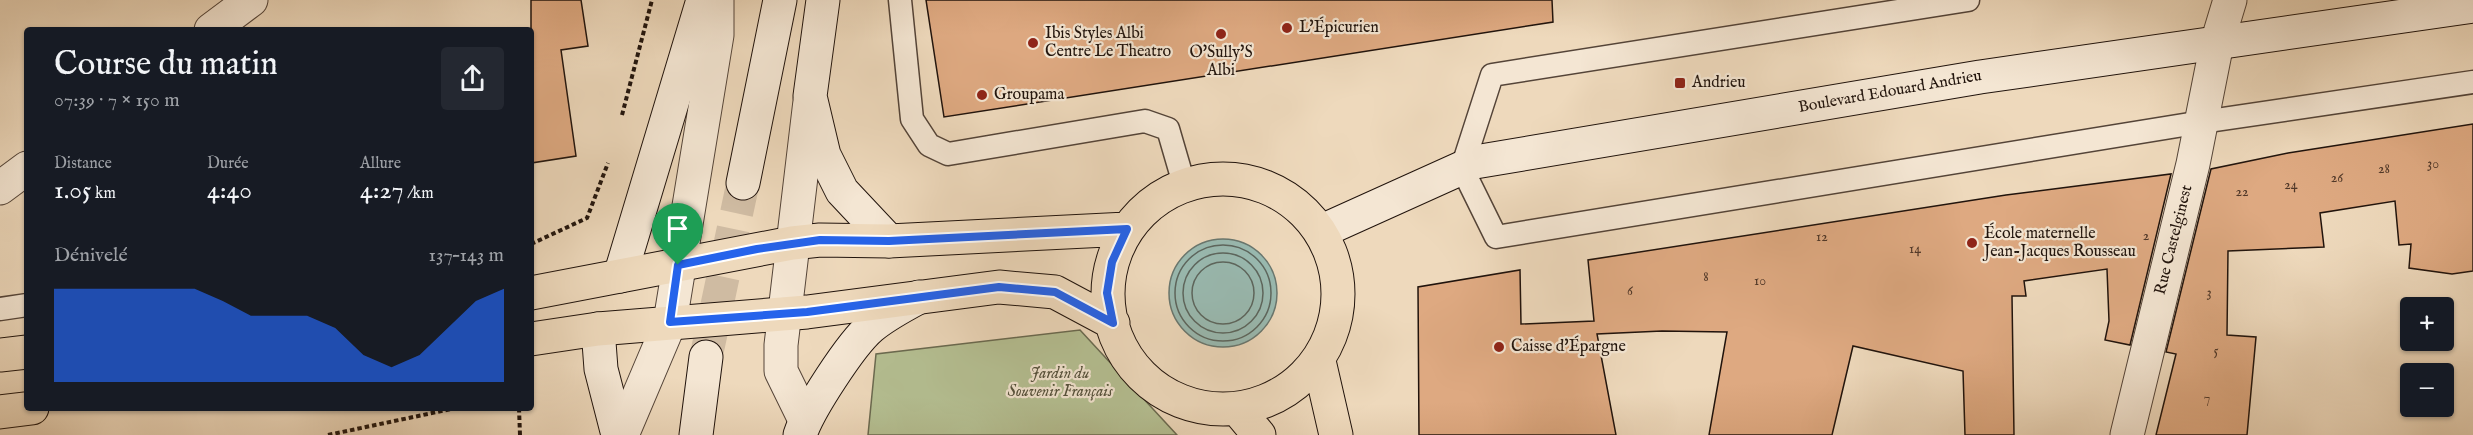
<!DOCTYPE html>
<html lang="fr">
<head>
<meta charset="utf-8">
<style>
  body { margin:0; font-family:"IM FELL English",serif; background:#242831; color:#f1f3f6; height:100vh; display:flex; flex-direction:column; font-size:22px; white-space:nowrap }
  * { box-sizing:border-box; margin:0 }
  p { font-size:20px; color:#9ea1a6 }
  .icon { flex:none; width:33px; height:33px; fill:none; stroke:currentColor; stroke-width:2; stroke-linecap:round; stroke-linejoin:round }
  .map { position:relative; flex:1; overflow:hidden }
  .side { position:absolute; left:24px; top:27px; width:510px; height:384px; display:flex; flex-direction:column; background:#171b24; border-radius:6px; box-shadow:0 2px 4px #0004 }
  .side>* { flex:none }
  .buttons { position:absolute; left:2400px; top:297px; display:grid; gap:12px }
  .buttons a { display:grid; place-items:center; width:54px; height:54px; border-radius:6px; background:#171b24; box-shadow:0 2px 4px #0004; font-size:30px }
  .pin { position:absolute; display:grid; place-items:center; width:51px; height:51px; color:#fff; margin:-62px -26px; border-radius:50% 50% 50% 0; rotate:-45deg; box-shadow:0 0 6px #0007 }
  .pin .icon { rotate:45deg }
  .round { display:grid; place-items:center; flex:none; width:63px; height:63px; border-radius:6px; background:#242831 }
  .overview { display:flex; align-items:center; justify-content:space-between; height:102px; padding:0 30px }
  h1 { font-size:33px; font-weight:600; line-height:45px }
  .stats { display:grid; grid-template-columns:repeat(3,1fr); gap:9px; height:102px; padding:6px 30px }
  .stats div { display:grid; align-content:center }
  .stats b { font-size:26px; font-weight:600 }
  .stats small { font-size:16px; font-weight:400 }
  .stats p { font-size:16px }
  .chart { height:168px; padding:12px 30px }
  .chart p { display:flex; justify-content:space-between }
  .chart svg { width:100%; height:108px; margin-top:6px; fill:#2563eb; opacity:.7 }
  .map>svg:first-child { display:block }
</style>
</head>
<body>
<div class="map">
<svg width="2473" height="435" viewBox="0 0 2473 435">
  <rect width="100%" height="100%" fill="#eed9bc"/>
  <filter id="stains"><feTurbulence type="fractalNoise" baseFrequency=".00333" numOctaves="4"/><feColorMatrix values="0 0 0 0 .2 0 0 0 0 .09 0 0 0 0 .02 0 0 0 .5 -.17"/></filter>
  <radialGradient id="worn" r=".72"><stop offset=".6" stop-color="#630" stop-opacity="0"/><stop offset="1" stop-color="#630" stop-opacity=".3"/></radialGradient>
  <!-- green -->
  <path fill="#b5c093" stroke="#6a6a50" stroke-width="1.5" d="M 1080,330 L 1177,435 L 868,435 L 876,354 Z"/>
  <!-- water -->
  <path fill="#99bab1" stroke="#69776f" stroke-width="1.5" d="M1169 293a54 54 0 1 1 108 0a54 54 0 1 1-108 0Z"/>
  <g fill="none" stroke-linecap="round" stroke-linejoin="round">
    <!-- shore -->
    <path stroke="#5c665e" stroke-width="1.5" d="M1175 293a48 48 0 1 1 96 0a48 48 0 1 1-96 0Z
      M1183 293a40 40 0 1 1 80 0a40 40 0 1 1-80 0Z
      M1192 293a31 31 0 1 1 62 0a31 31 0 1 1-62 0Z"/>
  </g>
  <!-- building -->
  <path fill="#dea981" stroke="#20130c" stroke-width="1.5" d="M 531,0 L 581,0 L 588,46 L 561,50 L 576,156 L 531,163 Z
    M 926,0 L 1552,0 L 1553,22 L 944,117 Z
    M 2473,124 L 2473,271 L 2452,274 L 2409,268 L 2411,244 L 2399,245 L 2395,201 L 2320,213 L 2324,247 L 2228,251 L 2227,335 L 2256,337 L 2247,435 L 2156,435 L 2176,354 L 2166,352 L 2211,169 L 2288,153 Z
    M 2171,174 L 2130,345 L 2105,340 L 2109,321 L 2107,269 L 2024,281 L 2026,296 L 2012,296 L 2014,435 L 1965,435 L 1963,371 L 1853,346 L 1832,435 L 1709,435 L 1727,332 L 1662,331 L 1597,334 L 1616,435 L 1419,435 L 1418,287 L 1520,270 L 1521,324 L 1594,321 L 1588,260 L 2006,195 Z"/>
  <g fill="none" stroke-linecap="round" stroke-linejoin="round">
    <!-- secondary-tunnel -->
    <path stroke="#cfbba2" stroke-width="33" stroke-dasharray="33 16" stroke-linecap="butt" d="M 706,357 L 743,183"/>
    <!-- lane casing -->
    <g stroke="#544438" stroke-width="25">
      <path id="lane" d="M 900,0 L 912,119 L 929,145 L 948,154 L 1145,121 L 1168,129 L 1184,184
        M 1968,0 L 1492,75 L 1462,168 L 1496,237 L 2202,122 L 2473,82
        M 0,309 L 27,305"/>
    </g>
    <!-- street casing -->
    <g stroke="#544438" stroke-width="35">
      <path id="street" d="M 211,30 L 251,0
        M 0,188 L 27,168
        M 805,420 L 781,371 L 781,345 L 810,101
        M 622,435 L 670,322 L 717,35 L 717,0
        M 2127,435 L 2193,164 L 2217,43 L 2230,0"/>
    </g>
    <!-- secondary casing -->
    <g stroke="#20130c" stroke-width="35">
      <path id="secondary" d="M 823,0 L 810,96 L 824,155 L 842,191 L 889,241
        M 743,183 L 780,0
        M 1322,231 L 1475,162 L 1980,77 L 2473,6
        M 620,276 L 703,0
        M 598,329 L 601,369 L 618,435
        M 696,435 L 706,357
        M 800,435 C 808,410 851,344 871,327 C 885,315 903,306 919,297"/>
    </g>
    <!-- primary casing -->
    <g stroke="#20130c" stroke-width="35">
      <path id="primary" d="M1108 294a115 115 0 1 1 230 0a115 115 0 1 1-230 0Z
        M 531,293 L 792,243 L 820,240 L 889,241 L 1127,229
        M 531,339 L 598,329 L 807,312 L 999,287 L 1055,292 L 1113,323
        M 0,355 L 27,352
        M 1319,361 L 1336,435
        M 1238,410 L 1259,435
        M 0,412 L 32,408"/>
    </g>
    <!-- path -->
    <path stroke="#20130c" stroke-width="4" stroke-dasharray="4.5 3" stroke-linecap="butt" d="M 622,115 L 652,0
      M 531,244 L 587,218 L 608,163
      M 519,408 L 520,435
      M 328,435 L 456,408"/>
    <!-- lane -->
    <use href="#lane" stroke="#f4e6d3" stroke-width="22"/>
    <!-- street -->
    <use href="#street" stroke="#f4e6d3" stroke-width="33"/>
    <!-- secondary -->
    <use href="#secondary" stroke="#f4e6d3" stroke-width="33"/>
    <!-- primary -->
    <use href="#primary" stroke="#eed9bc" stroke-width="33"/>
  </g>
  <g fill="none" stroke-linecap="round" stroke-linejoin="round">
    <!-- route casing -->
    <g stroke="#fff" stroke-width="12">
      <path id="route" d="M 1127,229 L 1112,262 L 1107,293 L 1113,323 L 1055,292 L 999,287 L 807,312 L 670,322 L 678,265 L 757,249 L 820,240 L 889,241 Z"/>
    </g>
    <!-- route -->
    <use href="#route" stroke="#2563eb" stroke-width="8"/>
  </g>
  <!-- markers -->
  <g fill="#8f2418" stroke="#f4e6d3" stroke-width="2">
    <circle cx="1287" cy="28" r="6"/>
    <circle cx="1221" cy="34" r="6"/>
    <circle cx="1033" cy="43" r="6"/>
    <rect x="1674" y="77" width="12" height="12" rx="3"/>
    <circle cx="982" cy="95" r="6"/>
    <circle cx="1972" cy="243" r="6"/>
    <circle cx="1499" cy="347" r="6"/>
  </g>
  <g text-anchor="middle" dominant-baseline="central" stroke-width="4.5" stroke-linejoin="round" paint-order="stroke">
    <!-- number labels -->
    <g font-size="14" fill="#503829">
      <text x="2433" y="164">30</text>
      <text x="2384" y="169">28</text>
      <text x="2337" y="178">26</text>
      <text x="2291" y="185">24</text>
      <text x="2242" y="192">22</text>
      <text x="2146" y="236">2</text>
      <text x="1822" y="237">12</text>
      <text x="1915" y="249">14</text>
      <text x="1706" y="277">8</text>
      <text x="1760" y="281">10</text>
      <text x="1630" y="291">6</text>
      <text x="2209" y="293">3</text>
      <text x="2216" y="351">5</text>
      <text x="2207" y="398">7</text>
    </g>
    <!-- poi labels -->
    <g font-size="16" fill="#20130c" stroke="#f4e6d3" text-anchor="start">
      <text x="1299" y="28">L'Épicurien</text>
      <text x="1045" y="34">Ibis Styles Albi<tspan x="1045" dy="18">Centre Le Theatro</tspan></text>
      <text x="1221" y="53" text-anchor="middle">O'Sully'S<tspan x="1221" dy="18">Albi</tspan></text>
      <text x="1692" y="83">Andrieu</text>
      <text x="994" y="95">Groupama</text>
      <text x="1984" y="234">École maternelle<tspan x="1984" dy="18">Jean-Jacques Rousseau</tspan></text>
      <text x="1511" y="347">Caisse d'Épargne</text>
    </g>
    <!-- street labels -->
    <g font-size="16" fill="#20130c" stroke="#f4e6d3">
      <text transform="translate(1890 92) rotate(-10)">Boulevard Edouard Andrieu</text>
      <text transform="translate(2174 240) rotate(-76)">Rue Castelginest</text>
    </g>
    <!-- park labels -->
    <g font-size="16" font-style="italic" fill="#54503b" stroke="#f4e6d3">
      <text x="1060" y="374">Jardin du<tspan x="1060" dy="18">Souvenir Français</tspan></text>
    </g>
  </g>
  <rect width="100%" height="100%" filter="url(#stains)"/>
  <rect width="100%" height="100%" fill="url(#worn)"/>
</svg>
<div class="buttons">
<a>+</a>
<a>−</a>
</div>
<div class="pin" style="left:678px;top:265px;background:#1e9e55"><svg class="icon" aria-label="arrive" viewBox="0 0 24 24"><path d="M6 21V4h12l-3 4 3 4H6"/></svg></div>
<section class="side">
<div class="overview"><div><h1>Course du matin</h1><p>07:39 · 7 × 150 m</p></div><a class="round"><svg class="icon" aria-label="share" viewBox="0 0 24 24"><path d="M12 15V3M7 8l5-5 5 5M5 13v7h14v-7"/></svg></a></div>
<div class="stats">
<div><p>Distance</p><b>1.05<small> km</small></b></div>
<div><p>Durée</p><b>4:40</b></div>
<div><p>Allure</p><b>4:27<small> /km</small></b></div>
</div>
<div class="chart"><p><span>Dénivelé</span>137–143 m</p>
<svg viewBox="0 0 160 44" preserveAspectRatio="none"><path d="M0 44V6L10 6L20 6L30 6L40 6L50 6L60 11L70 17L80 17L90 17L100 22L110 33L120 38L130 33L140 22L150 11L160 6V44z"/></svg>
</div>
</section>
</div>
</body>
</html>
